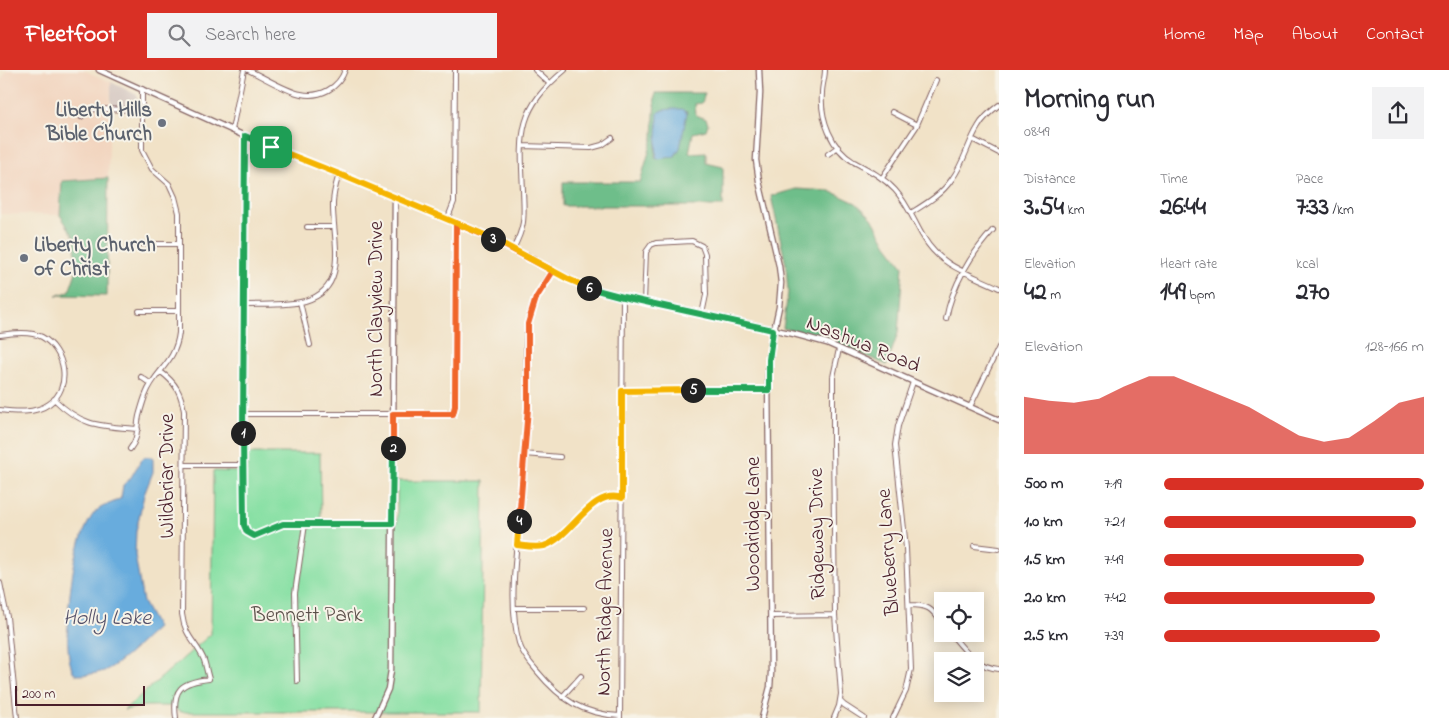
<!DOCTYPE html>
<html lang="en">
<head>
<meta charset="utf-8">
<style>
  body { margin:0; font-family:"Indie Flower",sans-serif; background:#f2f2f3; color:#2b2b33; height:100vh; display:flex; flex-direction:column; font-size:19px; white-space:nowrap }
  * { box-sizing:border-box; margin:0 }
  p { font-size:16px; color:#7c7c81 }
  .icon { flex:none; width:28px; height:28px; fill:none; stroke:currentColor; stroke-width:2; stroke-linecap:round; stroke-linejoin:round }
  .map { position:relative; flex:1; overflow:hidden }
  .details { display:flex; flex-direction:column; background:#fff; width:450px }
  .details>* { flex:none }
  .tools { position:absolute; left:934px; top:522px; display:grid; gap:10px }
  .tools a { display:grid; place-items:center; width:50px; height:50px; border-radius:0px; background:#fff; box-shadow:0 2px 12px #0003; font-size:25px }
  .scale { position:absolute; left:15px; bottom:12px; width:130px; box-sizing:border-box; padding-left:5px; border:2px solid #4a1f2b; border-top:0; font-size:14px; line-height:18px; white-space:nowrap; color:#4a1f2b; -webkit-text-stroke:4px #f7f3e8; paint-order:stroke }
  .pin { position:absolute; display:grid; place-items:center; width:42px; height:42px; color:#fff; margin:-21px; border-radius:10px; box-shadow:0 2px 8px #0006 }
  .km { position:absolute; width:25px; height:25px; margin:-12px; border-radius:50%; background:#222; color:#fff; font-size:14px; line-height:25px; text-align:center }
  .round { display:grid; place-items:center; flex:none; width:52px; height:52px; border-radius:0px; background:#f2f2f3 }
  .head { display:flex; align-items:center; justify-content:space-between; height:85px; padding:0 25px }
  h1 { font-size:28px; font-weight:700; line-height:38px }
  .metrics { display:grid; grid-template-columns:repeat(3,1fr); gap:8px; height:85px; padding:5px 25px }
  .metrics div { display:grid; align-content:center }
  .metrics b { font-size:25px; font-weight:700 }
  .metrics small { font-size:14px; font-weight:400 }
  .metrics p { font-size:14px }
  .chart { height:140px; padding:10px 25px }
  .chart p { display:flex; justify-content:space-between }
  .chart svg { width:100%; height:90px; margin-top:5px; fill:#d93025; opacity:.7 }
  ul { padding:0 25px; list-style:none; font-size:16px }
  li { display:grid; grid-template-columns:80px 60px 1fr; align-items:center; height:38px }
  li i { height:12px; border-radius:6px; background:#d93025 }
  header { display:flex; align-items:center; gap:30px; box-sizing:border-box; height:70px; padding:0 25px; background:#d93025; color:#fff }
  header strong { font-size:24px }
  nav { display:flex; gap:28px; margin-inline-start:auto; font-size:18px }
  .search { width:350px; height:45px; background:#f2f2f3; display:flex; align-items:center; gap:12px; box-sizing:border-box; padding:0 18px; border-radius:0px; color:#7c7c81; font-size:19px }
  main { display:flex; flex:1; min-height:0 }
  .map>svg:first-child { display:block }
</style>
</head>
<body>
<header>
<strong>Fleetfoot</strong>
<div class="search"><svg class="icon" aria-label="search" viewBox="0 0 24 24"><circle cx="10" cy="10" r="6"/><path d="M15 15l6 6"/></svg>Search here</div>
<nav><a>Home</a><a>Map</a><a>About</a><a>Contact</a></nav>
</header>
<main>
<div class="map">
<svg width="999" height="648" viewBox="0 0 999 648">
  <rect width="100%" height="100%" fill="#f7f3e8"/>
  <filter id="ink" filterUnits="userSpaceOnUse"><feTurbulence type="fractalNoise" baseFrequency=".02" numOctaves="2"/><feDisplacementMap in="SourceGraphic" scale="10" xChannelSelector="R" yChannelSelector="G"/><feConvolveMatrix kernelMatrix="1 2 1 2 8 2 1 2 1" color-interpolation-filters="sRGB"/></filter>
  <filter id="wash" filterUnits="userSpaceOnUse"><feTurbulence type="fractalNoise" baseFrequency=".0096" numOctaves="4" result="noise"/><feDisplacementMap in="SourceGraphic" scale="20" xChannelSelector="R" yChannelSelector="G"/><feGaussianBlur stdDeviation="1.12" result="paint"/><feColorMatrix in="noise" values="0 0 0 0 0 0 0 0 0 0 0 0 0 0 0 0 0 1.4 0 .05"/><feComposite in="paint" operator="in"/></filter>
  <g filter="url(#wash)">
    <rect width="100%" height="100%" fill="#f1e2c7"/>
    <!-- built -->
    <path fill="#f2d4be" d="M 7,0 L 83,0 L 111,12 L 108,108 L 62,111 L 60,145 L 0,144 L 0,13 Z"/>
    <!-- industrial -->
    <path fill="#cfc0ba" d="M 111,12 L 137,25 L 137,36 L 135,38 L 111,38 Z"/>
    <!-- green -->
    <path fill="#88e0a4" stroke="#698068" d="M 246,383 L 320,383 L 321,451 L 397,453 L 397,411 L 484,411 L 481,642 L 181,642 L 170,636 L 144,636 L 124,640 L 211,564 L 213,401 L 247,402 Z"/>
    <!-- forest -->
    <path fill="#6ebe8a" stroke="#5c6e5a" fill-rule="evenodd" d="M 655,23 L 705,23 L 702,33 L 695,34 L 696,45 L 706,49 L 708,54 L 706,60 L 693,63 L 689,83 L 706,82 L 706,93 L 723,97 L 723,136 L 563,136 L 563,112 L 640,112 L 653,68 ZM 687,41 L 678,82 L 674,87 L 655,87 L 657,66 Z
      M 108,108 L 107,226 L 56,225 L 69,222 L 76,202 L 75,168 L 60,145 L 62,111 Z
      M 796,119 L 830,121 L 856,133 L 872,148 L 887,175 L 903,196 L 898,263 L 887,295 L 824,268 L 783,258 L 788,223 L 786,195 L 771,126 Z"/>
    <!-- water -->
    <path fill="#68acdd" stroke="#596684" d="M 671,39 L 682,39 L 687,43 L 680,78 L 674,87 L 656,89 L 658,43 L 663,40 Z
      M 145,387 L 153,387 L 153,402 L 144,425 L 136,461 L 135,485 L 143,532 L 157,558 C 142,571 122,593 104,601 C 95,604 85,605 76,605 C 61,593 70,516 74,496 C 77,480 83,460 92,446 C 99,435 111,435 121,428 L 123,415 L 130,409 L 141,390 Z"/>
  </g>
  <g filter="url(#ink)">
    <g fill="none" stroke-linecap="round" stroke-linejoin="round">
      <!-- minor casing -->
      <g stroke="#846362" stroke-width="6">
        <path id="minor" d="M 248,0 C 264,7 285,21 301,24 C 320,28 339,18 345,0
          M 535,0 L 549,13
          M 825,0 C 825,8 822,15 822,23 C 820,48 831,79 854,92 C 869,100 883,107 895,120 C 908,134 914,152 924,168 C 941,197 971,204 999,218
          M 892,42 L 917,55
          M 81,47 L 94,39 L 142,40
          M 232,60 L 244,0
          M 245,66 L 243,447 L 245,460 L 254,466 L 283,454 L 392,454
          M 972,69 L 999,83
          M 522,76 L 591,78 L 602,75 L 612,68
          M 828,84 L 838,77
          M 882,108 L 916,57 L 936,10
          M 911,143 C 927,133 942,124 952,109 C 964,93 968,73 978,57 C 983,48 991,41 999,35
          M 447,150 L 454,132 L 455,0
          M 307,157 L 334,157
          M 142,174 L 179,174
          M 513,179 C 526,155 524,146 523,120 C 520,62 518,39 565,0
          M 553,201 C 543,217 533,229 529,248 C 523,277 529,309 528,339 C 526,383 521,427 517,471 C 514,504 510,540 519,573 C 522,583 530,593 537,601 C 561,630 582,644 620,646
          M 300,232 L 310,275
          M 644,232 L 646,182 L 651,175 L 656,173 L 692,171 L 702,176 L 705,184 L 706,225 L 702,244
          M 244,235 C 262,234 288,236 305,231 C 351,218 332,167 333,134 C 333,123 336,114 339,104
          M 139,241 L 179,241
          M 946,249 C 952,216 971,184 993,160
          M 0,265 C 12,263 31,261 42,267 C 65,280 73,317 49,334 C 35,344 15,342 0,340
          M 161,302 C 176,313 181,323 184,341 L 182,544 C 185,568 196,571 204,590 C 206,596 207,603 209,609 C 181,612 172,619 176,648
          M 141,307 L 151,314
          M 622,321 L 769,320
          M 54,329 C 82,357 100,356 138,359
          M 970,337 L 999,277
          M 243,344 L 453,344 L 455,336 L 456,153
          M 130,379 C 139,368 136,359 139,346 C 141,339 143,331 146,324 C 155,300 175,294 179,263 L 179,143 L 175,127 L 169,114 L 152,99 L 142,80 L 142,19
          M 524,384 L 560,387
          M 184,395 L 243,395
          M 517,475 C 525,476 535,478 544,476 C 571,468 591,417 622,428
          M 974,476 L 999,479
          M 0,513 L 7,547 L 17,648
          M 909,535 C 928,535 931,538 942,553
          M 514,538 L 584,538
          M 771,546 L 835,545
          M 951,564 C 965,581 976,597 999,599
          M 297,611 L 295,523 L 305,454
          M 562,627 L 581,606
          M 840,631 L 844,635 L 864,648
          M 620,648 L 623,227
          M 834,648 L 839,636 L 841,624 L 835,545 L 833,371 L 833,307 L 839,279
          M 893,648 L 906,621 L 911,599 L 906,478 L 895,375 L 898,356 L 913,312"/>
      </g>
      <!-- tertiary casing -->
      <g stroke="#846362" stroke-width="7">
        <path id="tertiary" d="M 99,0 L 258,72 L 339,104 L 492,168 L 577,213 L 610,224 L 794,264 L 827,273 L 999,350
          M 759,0 L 760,23 L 756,90 L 759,111 L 779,196 L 781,213 L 779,237 L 771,274 L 768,305 L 771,603 L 770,617 L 762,648
          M 375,648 L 388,619 L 391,600 L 395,128"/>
      </g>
      <!-- minor -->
      <use href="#minor" stroke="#fff" stroke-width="4"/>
      <!-- tertiary -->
      <use href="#tertiary" stroke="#fff" stroke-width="4.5"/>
    </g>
  </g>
  <g fill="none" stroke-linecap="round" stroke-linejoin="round" filter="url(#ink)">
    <!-- split-1 casing -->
    <g stroke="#fff" stroke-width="10">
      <path id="split-1" d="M 243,363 L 245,66 L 271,77"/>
    </g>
    <!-- split-2 casing -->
    <g stroke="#fff" stroke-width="10">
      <path id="split-2" d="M 243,363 L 244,455 L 247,462 L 254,466 L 283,454 L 392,454 L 393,378"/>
    </g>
    <!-- split-3 casing -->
    <g stroke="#fff" stroke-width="10">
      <path id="split-3" d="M 393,378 L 393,344 L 453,344 L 455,336 L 456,153 L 493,169"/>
    </g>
    <!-- split-4 casing -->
    <g stroke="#fff" stroke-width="10">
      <path id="split-4" d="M 493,169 L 553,201 L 536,228 L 528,254 L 528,338 L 519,451"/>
    </g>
    <!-- split-5 casing -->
    <g stroke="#fff" stroke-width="10">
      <path id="split-5" d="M 519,451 L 517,475 C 525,476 535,478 544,476 C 571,468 592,417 622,428 L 622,321 L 693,320"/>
    </g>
    <!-- split-6 casing -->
    <g stroke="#fff" stroke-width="10">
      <path id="split-6" d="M 589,218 L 623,227 L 773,260 L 769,290 L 769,320 L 693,320"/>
    </g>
    <!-- split-7 casing -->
    <g stroke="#fff" stroke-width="10">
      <path id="split-7" d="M 271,77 L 339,104 L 492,168 L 568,209 L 589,218"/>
    </g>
    <!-- split-1 -->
    <use href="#split-1" stroke="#22a559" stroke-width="6"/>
    <!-- split-2 -->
    <use href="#split-2" stroke="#22a559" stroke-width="6"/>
    <!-- split-3 -->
    <use href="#split-3" stroke="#f0652b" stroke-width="6"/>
    <!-- split-4 -->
    <use href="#split-4" stroke="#f0652b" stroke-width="6"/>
    <!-- split-5 -->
    <use href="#split-5" stroke="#f5b400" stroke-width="6"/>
    <!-- split-6 -->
    <use href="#split-6" stroke="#22a559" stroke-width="6"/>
    <!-- split-7 -->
    <use href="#split-7" stroke="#f5b400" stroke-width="6"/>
  </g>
  <!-- markers -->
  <g fill="#6b7280" stroke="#f7f3e8" stroke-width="2">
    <circle cx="162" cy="53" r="5"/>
    <circle cx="24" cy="188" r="5"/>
  </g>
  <g text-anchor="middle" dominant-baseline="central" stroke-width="4" stroke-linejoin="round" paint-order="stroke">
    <!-- worship labels -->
    <g font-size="21" font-weight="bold" fill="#5b616d" stroke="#f7f3e8" text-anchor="end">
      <text x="152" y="41">Liberty Hills<tspan x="152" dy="24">Bible Church</tspan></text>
      <text x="34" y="176" text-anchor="start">Liberty Church<tspan x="34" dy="24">of Christ</tspan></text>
    </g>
    <!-- street labels -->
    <g font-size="21" fill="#4a1f2b" stroke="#f7f3e8">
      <text transform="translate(377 239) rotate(-90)">North Clayview Drive</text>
      <text transform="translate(863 275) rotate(22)">Nashua Road</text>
      <text transform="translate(168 406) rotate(-90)">Wildbriar Drive</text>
      <text transform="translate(754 454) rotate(-90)">Woodridge Lane</text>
      <text transform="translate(818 464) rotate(-91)">Ridgeway Drive</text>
      <text transform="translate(889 482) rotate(-94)">Blueberry Lane</text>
      <text transform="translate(606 542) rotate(-89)">North Ridge Avenue</text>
    </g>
    <!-- park labels -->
    <g font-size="21" fill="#5a4f49" stroke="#f7f3e8">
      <text x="307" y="546">Bennett Park</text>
    </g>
    <!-- water labels -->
    <g font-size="22" font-style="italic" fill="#545069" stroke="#f7f3e8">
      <text x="107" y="549">Holly Lake</text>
    </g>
  </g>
</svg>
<div class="tools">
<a><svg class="icon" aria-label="locate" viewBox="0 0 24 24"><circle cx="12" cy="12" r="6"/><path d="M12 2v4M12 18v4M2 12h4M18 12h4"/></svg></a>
<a><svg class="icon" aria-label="layers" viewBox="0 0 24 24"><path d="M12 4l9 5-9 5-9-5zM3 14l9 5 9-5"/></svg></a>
</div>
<div class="scale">200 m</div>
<div class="pin" style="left:271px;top:77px;background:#1e9e55"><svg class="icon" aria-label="arrive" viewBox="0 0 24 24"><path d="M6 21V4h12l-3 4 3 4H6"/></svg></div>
<b class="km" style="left:243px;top:363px">1</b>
<b class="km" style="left:393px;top:378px">2</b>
<b class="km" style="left:493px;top:169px">3</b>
<b class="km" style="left:519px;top:451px">4</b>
<b class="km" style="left:693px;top:320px">5</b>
<b class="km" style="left:589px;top:218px">6</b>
</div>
<section class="details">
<div class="head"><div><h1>Morning run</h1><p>08:49</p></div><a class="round"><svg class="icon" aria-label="share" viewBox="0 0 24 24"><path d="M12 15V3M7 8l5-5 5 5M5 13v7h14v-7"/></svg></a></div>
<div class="metrics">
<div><p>Distance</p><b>3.54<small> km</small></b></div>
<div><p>Time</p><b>26:44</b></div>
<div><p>Pace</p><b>7:33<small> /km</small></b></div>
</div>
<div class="metrics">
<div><p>Elevation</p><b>42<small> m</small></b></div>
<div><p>Heart rate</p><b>149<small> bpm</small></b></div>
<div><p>kcal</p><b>270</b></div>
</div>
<div class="chart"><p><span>Elevation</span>128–166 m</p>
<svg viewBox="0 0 160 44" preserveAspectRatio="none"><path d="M0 44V16L10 18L20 19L30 17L40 11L50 6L60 6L70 11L80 16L90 21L100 28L110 35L120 38L130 36L140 28L150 19L160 16V44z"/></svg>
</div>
<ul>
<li><b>500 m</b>7:19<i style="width:100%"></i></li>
<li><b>1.0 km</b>7:21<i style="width:97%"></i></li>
<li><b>1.5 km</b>7:49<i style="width:77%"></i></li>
<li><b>2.0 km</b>7:42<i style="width:81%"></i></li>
<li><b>2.5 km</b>7:39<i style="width:83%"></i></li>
</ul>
</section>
</main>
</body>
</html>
